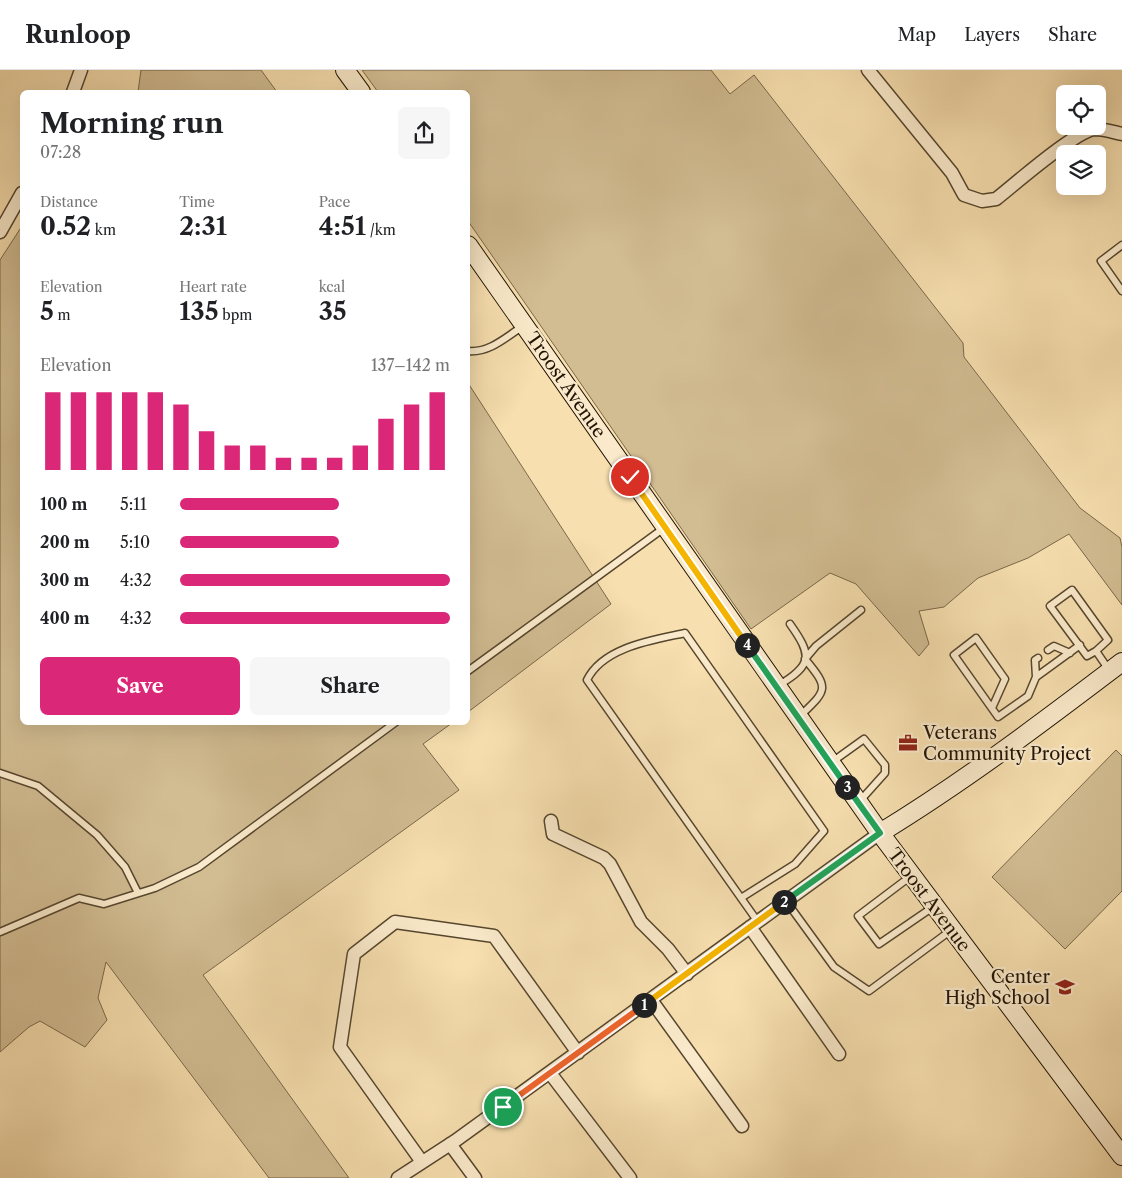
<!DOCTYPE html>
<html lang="en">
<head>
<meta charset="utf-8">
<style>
  body { margin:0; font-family:"Libre Caslon Text",serif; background:#f6f6f6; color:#202124; height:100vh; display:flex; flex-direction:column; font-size:19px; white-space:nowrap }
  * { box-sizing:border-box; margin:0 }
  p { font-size:16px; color:#757577 }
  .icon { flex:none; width:28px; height:28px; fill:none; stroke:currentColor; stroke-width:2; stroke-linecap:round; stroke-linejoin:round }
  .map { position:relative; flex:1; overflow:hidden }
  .drawer { position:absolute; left:20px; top:20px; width:450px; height:635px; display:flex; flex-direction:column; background:#fff; border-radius:8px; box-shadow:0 5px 20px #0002 }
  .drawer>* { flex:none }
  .tools { position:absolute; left:1056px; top:15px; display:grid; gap:10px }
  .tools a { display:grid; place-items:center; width:50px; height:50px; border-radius:8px; background:#fff; box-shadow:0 5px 20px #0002; font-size:25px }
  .pin { position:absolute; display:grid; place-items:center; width:42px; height:42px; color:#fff; margin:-21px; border:2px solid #fff; border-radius:50%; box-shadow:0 1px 5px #0007 }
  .km { position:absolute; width:25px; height:25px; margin:-12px; border-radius:50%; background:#222; color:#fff; font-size:14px; line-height:25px; text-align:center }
  .round { display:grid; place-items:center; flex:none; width:52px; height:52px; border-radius:8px; background:#f6f6f6 }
  .overview { display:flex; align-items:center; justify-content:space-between; height:85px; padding:0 20px }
  h1 { font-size:28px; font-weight:700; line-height:38px }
  .figures { display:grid; grid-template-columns:repeat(3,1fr); gap:8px; height:85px; padding:5px 20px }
  .figures div { display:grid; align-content:center }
  .figures b { font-size:25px; font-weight:700 }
  .figures small { font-size:14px; font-weight:400 }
  .figures p { font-size:14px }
  .chart { height:140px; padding:10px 20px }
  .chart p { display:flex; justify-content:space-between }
  .chart svg { width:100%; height:90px; margin-top:5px; stroke:#db2777; stroke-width:6 }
  .button { display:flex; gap:10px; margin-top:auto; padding:10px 20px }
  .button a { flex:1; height:58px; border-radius:8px; background:#db2777; color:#fff; font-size:20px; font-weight:700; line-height:58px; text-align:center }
  .button a+a { background:#f6f6f6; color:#202124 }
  ul { padding:0 20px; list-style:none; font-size:16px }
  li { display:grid; grid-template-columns:80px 60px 1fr; align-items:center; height:38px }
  li i { height:12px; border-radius:6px; background:#db2777 }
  header { display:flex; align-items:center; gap:30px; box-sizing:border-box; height:70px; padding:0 25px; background:#fff; border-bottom:1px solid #e0e0e0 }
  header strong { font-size:24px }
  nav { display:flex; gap:28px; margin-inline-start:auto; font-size:18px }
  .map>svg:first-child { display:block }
</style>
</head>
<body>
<header>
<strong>Runloop</strong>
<nav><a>Map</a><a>Layers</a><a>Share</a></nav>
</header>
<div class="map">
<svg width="1122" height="1108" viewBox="0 0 1122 1108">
  <rect width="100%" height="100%" fill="#f7dfaf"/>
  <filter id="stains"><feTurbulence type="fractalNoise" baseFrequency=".004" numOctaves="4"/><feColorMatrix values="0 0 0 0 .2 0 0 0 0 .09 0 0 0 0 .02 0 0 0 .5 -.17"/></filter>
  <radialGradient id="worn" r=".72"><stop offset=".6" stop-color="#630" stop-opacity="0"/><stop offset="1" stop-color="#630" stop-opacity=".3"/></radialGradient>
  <!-- green -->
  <path fill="#d2bc92" stroke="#79684a" d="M 141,0 L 261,0 L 277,22 L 138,22 Z
    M 362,0 L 711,0 L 730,24 L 754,5 L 963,273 L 964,287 L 1080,438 L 1120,468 L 1122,477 L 1122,535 L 1069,464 L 1028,488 L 978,508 L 944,537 L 919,541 L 929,574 L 919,586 L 856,514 L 830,503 L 751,559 L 468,151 L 468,22 L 378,22 Z
    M 22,156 L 22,652 L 452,653 L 423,674 L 459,720 L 203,905 L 349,1108 L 269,1108 L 106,892 L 98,928 L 107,950 L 85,977 L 40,951 L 29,957 L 0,982 L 0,190 Z
    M 468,313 L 611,534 L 468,642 Z
    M 1116,680 L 1122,686 L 1122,821 L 1065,879 L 992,807 Z"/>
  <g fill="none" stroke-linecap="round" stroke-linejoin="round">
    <!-- lane casing -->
    <g stroke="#56462e" stroke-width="9">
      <path id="lane" d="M 1122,175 L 1101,191 L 1122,221
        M 468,281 C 489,283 505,268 523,256
        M 1048,580 L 1054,576 L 1070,583
        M 1096,581 L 1087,586 L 1050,536 L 1072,520 L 1108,570 L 1096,581 L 1109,600
        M 468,601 L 664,458
        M 1036,607 L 1035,590 L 1038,588
        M 779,615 C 813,595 812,585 790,554
        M 992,638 L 1005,609 L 976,568 L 954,585 L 998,647 L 1028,626 L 1036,607 L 1080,575
        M 800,646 C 827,620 830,619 805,589 L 816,576 L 861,540
        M 832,692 L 864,669 L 885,695 L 885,703 L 859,732
        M 0,703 L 38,716 L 97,765 L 125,797 L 138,823
        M 911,806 L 858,846 L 879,874 L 933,837
        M 741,828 L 795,794 L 824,761 L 685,563 C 653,570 603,577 587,610 C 644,690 701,771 758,852
        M 786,831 L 834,897 L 869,921 L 950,861
        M 0,862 L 79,828 L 104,834 L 155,818 L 199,797 L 396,652"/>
    </g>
    <!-- street casing -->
    <g stroke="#56462e" stroke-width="15">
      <path id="street" d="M 868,0 L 952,103 L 964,125 L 982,131 L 996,129 C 1014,115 1076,60 1095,59 C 1104,59 1113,62 1122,64
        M 73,22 L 81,0
        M 0,162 L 22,123
        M 551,751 L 553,764 L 604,788 L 610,794 L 641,852 L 668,879 L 687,904
        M 750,857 L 839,984
        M 651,930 L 742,1056
        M 550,1003 L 630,1108
        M 450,1074 L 475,1108
        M 422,1092 L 340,977 L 354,884 L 395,852 L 494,866 L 578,983
        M 398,1108 L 455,1071 L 880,763"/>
    </g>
    <!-- secondary casing -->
    <g stroke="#201303" stroke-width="20">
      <path id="secondary" d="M 345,0 L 361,22
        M 468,175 L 880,763 L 1122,1086
        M 880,763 C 965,711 1043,652 1122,592"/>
    </g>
    <!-- lane -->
    <use href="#lane" stroke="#faeacb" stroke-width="6"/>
    <!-- street -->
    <use href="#street" stroke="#faeacb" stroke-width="12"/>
    <!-- secondary -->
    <use href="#secondary" stroke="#faeacb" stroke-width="18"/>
  </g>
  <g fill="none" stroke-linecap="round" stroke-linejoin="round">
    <!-- split-1 casing -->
    <g stroke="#fff" stroke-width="10">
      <path id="split-1" d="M 503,1037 L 644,935"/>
    </g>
    <!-- split-2 casing -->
    <g stroke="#fff" stroke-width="10">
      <path id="split-2" d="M 644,935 L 784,832"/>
    </g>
    <!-- split-3 casing -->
    <g stroke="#fff" stroke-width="10">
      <path id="split-3" d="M 784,832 L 880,763 L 847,717"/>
    </g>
    <!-- split-4 casing -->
    <g stroke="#fff" stroke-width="10">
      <path id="split-4" d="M 747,575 L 847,717"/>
    </g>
    <!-- split-5 casing -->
    <g stroke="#fff" stroke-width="10">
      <path id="split-5" d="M 630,407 L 747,575"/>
    </g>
    <!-- split-1 -->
    <use href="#split-1" stroke="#f0652b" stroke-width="6"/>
    <!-- split-2 -->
    <use href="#split-2" stroke="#f5b400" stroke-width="6"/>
    <!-- split-3 -->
    <use href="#split-3" stroke="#22a559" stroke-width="6"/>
    <!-- split-4 -->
    <use href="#split-4" stroke="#22a559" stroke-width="6"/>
    <!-- split-5 -->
    <use href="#split-5" stroke="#f5b400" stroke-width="6"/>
  </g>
  <!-- icons -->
  <defs>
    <g id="office-bare" transform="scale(1.5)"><path d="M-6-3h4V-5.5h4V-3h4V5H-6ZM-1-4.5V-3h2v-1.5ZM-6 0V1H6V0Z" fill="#8f2418" stroke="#faeacb" stroke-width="2.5" paint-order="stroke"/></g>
    <g id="school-bare" transform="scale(1.5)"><path d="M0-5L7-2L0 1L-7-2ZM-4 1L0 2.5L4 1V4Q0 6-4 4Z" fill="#8f2418" stroke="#faeacb" stroke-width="2.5" paint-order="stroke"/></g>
  </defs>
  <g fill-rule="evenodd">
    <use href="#office-bare" x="908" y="673"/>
    <use href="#school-bare" x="1065" y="917"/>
  </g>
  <g text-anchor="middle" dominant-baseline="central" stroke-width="4.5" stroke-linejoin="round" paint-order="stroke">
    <!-- street labels -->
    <g font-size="18" fill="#201303" stroke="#faeacb">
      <text transform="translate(566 315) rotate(55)">Troost Avenue</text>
      <text transform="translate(929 830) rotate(53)">Troost Avenue</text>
    </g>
    <!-- poi labels -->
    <g font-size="18" fill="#201303" stroke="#faeacb" text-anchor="start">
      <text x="923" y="663">Veterans<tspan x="923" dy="21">Community Project</tspan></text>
      <text x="1050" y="907" text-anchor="end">Center<tspan x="1050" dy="21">High School</tspan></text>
    </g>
  </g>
  <rect width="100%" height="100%" filter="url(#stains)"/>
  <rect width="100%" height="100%" fill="url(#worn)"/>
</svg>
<div class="tools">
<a><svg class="icon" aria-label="locate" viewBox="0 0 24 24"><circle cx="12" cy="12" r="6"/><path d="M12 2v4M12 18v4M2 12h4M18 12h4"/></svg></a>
<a><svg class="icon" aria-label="layers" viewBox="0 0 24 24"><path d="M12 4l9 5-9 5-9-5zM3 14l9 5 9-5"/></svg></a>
</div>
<div class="pin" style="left:503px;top:1037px;background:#1e9e55"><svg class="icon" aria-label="arrive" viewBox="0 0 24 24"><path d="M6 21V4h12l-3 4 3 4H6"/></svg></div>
<div class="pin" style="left:630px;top:407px;background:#d93025"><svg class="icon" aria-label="check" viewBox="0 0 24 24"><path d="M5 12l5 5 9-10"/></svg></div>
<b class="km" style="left:644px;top:935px">1</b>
<b class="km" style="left:784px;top:832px">2</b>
<b class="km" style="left:847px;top:717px">3</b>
<b class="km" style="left:747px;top:575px">4</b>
<section class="drawer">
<div class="overview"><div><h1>Morning run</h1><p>07:28</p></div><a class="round"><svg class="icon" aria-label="share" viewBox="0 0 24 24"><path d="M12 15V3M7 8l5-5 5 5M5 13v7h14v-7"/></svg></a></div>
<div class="figures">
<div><p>Distance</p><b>0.52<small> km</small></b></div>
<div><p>Time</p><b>2:31</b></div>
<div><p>Pace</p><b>4:51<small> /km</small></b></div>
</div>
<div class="figures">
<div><p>Elevation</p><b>5<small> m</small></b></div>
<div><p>Heart rate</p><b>135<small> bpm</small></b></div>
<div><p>kcal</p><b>35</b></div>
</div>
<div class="chart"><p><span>Elevation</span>137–142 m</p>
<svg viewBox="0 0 160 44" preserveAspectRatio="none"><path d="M5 44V6M15 44V6M25 44V6M35 44V6M45 44V6M55 44V12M65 44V25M75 44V32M85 44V32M95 44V38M105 44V38M115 44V38M125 44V32M135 44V19M145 44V12M155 44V6"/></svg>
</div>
<ul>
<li><b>100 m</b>5:11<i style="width:59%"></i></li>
<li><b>200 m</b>5:10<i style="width:59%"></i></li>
<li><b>300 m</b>4:32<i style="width:100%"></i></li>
<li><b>400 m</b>4:32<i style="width:100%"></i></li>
</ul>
<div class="button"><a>Save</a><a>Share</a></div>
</section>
</div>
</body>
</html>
